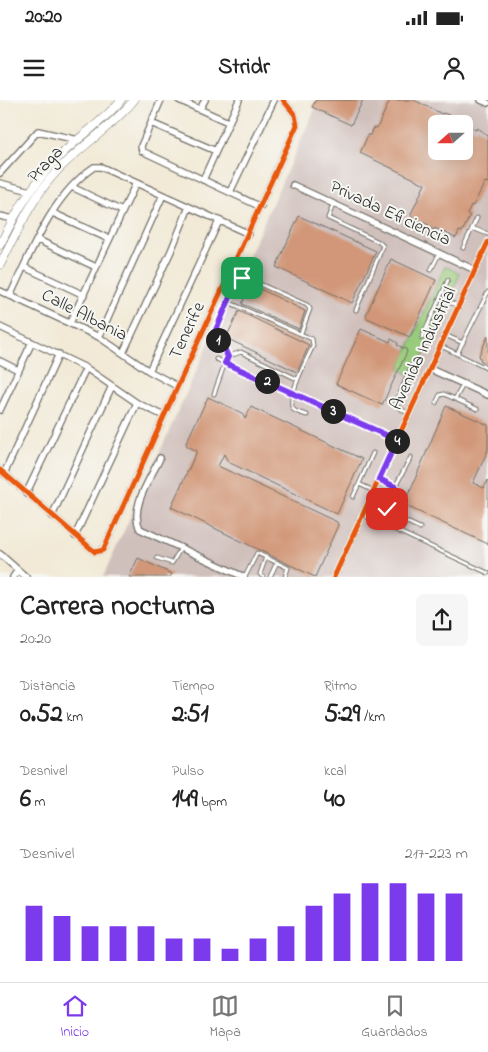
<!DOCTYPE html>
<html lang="es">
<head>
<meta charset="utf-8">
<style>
  body { margin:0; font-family:"Indie Flower",sans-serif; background:#f6f6f6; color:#222; height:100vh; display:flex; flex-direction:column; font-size:19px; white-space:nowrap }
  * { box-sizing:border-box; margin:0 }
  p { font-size:16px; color:#767676 }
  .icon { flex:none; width:28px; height:28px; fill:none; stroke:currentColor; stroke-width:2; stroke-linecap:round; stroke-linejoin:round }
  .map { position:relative; height:477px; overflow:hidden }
  .side { display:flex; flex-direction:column; background:#fff; flex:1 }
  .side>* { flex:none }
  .needle { width:32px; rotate:249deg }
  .tools { position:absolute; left:428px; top:15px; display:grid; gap:10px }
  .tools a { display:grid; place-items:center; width:45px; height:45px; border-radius:8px; background:#fff; box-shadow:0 5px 20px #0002; font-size:25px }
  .pin { position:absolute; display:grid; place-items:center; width:42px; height:42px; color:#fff; margin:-21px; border-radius:10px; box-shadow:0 2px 8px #0006 }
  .km { position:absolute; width:25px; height:25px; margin:-12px; border-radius:50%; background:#222; color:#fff; font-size:14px; line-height:25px; text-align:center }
  .round { display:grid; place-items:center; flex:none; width:52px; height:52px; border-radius:8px; background:#f6f6f6 }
  .summary { display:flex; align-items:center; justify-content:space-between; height:85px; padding:0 20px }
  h1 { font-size:28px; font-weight:700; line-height:38px }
  .figures { display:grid; grid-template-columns:repeat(3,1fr); gap:8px; height:85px; padding:5px 20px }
  .figures div { display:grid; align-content:center }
  .figures b { font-size:25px; font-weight:700 }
  .figures small { font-size:14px; font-weight:400 }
  .figures p { font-size:14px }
  .chart { height:140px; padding:10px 20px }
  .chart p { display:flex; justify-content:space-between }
  .chart svg { width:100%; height:90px; margin-top:5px; stroke:#7c3aed; stroke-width:6 }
  .status { display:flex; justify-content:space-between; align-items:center; height:35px; padding:0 25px; background:#fff; direction:ltr }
  .status svg { height:14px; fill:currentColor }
  header { display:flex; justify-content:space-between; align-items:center; height:65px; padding:0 20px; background:#fff; font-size:22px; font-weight:700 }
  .tabs { display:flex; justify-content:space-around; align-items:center; height:70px; border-top:1px solid #e0e0e0; background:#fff; font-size:14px; color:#767676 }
  .tabs a { display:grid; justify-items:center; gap:2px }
  .tabs .active { color:#7c3aed }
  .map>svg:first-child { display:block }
</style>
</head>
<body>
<div class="status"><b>20:20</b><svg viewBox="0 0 49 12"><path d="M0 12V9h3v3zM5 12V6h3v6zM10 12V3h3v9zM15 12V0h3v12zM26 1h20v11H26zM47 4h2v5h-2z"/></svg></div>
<header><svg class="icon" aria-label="menu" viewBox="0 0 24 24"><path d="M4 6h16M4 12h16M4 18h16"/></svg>Stridr<svg class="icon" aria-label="person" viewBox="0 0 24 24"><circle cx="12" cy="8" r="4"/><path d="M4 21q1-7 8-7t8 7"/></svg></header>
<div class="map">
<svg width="488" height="477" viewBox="0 0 488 477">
  <rect width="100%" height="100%" fill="#f6f6f2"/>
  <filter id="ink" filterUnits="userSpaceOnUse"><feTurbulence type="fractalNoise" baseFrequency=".02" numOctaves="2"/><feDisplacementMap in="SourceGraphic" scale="10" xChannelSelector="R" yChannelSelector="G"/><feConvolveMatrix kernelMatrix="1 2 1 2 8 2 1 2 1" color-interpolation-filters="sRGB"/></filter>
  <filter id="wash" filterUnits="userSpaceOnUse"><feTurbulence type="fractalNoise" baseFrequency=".0096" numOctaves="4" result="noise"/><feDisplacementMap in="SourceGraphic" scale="20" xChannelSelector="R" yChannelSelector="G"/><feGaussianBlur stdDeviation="1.12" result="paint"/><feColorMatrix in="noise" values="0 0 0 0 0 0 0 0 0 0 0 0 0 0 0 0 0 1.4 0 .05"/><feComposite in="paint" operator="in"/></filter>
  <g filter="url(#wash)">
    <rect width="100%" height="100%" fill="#f2ead7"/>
    <!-- industrial -->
    <path fill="#d0c0bc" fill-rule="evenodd" d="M 319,0 L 488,0 L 488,477 L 103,477 ZM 436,24 L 464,24 L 464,51 L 436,51 Z"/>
    <!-- green -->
    <path fill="#99cb7b" stroke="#627b53" d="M 445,166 L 460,174 L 414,277 L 399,269 Z"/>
    <g id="blocks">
      <!-- building -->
      <path fill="#d19778" d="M 316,0 L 363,0 L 351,25 L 312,7 Z
        M 390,0 L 414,0 L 442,14 L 443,13 L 461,19 L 459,24 L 436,24 L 436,51 L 464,51 L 464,24 L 476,30 L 477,28 L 488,36 L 488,83 L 485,82 L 473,106 L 471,105 L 467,114 L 470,116 L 462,132 L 459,131 L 456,138 L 435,128 L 434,130 L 428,127 L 429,125 L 419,120 L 418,123 L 414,121 L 411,114 L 425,84 L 360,53 L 368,35 L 370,35 L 374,27 L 377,28 Z
        M 299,116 L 376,151 L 352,203 L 276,167 Z
        M 391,159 L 436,180 L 410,237 L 367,218 L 366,215 Z
        M 258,188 L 305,211 L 299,229 L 242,204 L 247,193 L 254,198 Z
        M 239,211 L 309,245 L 297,272 L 226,238 Z
        M 361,229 L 390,242 L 391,239 L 398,243 L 397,245 L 406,249 L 407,252 L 382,305 L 336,284 Z
        M 488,236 L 488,264 L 481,261 L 479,255 Z
        M 208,297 L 242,313 L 245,319 L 251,307 L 362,359 L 337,414 L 228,362 L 224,354 L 218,366 L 337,422 L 338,425 L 315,477 L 171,407 L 197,351 L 187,346 L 186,343 Z
        M 446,306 L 488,325 L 488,350 L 473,383 L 484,388 L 488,380 L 488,444 L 404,405 Z
        M 138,458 L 172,474 L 170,477 L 129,477 Z"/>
    </g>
  </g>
  <g filter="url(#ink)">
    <use href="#blocks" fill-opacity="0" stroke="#716e67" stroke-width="1"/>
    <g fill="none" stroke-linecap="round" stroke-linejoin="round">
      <!-- lane casing -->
      <g stroke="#716e67" stroke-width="5">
        <path id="lane" d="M 333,105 L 328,118 L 379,142 L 383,146 L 356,210
          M 472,128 L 488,134
          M 463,148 L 477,118
          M 431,170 L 439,154
          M 440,198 L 459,206
          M 228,202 L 312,239 L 313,246 C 308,257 286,298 293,309 C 295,312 303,314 307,315
          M 445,235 L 463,243
          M 213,237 L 223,246 L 227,257
          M 422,238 L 448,180
          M 211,241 L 237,181 L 244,177 L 307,205 L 310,209 L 301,233
          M 441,246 L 488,269
          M 457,254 L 488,192
          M 216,259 L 397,340
          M 267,282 L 274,268
          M 214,294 L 227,257 L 241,252 L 297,279
          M 455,299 L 463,285
          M 436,303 L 440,295 L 444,294 L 477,309
          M 409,314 L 395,305 L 412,265
          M 411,357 L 395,387 L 388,410 L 396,417 L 420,428
          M 379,379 L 395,387
          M 359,384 L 374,391
          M 353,397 L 373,353
          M 363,415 L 488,473
          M 400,432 L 405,422
          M 157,458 L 172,463 L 181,448
          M 245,477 L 257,453 L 288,468 L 285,477
          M 263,477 L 260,474 L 266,457
          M 270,477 L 277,462"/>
      </g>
      <!-- street casing -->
      <g stroke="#716e67" stroke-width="8">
        <path id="street" d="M 161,0 L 141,46 L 142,51 L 261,107
          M 179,0 L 228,22
          M 481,0 L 488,3
          M 200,9 L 205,0
          M 151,23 L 216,51
          M 0,73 L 38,31 L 78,40
          M 203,80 L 239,0
          M 0,83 L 30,91
          M 293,85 L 475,170
          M 72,87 L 122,111
          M 230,92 L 274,0
          M 53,113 L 109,139
          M 0,116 L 13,119
          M 38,140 L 96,167
          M 24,167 L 84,195
          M 0,191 L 99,237 L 149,271 L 177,286
          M 10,196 C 31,152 52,95 94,67 L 101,67 L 249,134
          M 70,223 L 136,83
          M 0,227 L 86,268 L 137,303 L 164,316
          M 99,237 L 163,95
          M 123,253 L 171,151 L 189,107
          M 0,261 L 18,270
          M 430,269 L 488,295
          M 149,271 L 219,121
          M 0,310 L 32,242
          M 160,358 C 151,378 129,407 140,429 L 244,477
          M 0,370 L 95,452 L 103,450 L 297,25 L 295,15 L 283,0
          M 4,374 L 59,254
          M 26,394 L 86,268
          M 52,416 L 112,286
          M 75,436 L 137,303
          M 0,454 L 26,477
          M 13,477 L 18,470
          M 334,477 L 488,142"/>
      </g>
      <!-- secondary casing -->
      <g stroke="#716e67" stroke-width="9">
        <path id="secondary" d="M 0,145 C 16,112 35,79 62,54 C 81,35 104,21 121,0
          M 0,165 C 17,132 32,97 58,70 C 82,45 112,27 134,0"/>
      </g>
      <!-- lane -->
      <use href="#lane" stroke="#fff" stroke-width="3"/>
      <!-- street -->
      <use href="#street" stroke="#fff" stroke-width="5.5"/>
      <!-- secondary -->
      <use href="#secondary" stroke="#fff" stroke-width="8"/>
      <!-- cycleway casing -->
      <g stroke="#f6f6f2" stroke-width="8">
        <path id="cycleway" d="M 0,370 L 95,452 L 103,450 L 297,25 L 295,15 L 283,0
          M 334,477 L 488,142"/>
      </g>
      <!-- cycleway -->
      <use href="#cycleway" stroke="#e8590c" stroke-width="5"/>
    </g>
  </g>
  <g fill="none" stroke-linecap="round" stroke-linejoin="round" filter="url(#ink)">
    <!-- route casing -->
    <g stroke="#fff" stroke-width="10">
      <path id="route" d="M 242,178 L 237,181 L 213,237 L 223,246 L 228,257 L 225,263 L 397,340 L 379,379 L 395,387 L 387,409"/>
    </g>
    <!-- route -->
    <use href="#route" stroke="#7c3aed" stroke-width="6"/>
  </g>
  <g text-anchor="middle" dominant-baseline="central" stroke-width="4" stroke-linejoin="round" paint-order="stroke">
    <!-- street labels -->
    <g font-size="18" fill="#2b2b2b" stroke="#f6f6f2">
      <text transform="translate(46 65) rotate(-47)">Praga</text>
      <text transform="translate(390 114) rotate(25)">Privada Eficiencia</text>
      <text transform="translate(84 216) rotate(27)">Calle Albania</text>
      <text transform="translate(188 231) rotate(-65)">Tenerife</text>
      <text transform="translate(424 249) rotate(-65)">Avenida Industrial</text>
    </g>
  </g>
</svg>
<div class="tools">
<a><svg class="needle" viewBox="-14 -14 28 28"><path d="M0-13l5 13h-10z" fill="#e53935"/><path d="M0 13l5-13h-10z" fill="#767676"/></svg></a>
</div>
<div class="pin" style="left:242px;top:178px;background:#1e9e55"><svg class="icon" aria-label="arrive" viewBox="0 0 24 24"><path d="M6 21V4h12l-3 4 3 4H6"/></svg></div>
<div class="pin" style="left:387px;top:409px;background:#d93025"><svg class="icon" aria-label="check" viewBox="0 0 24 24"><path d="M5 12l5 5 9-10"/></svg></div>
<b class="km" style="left:218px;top:240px">1</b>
<b class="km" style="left:267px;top:281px">2</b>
<b class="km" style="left:333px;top:311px">3</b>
<b class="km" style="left:397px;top:341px">4</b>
</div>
<section class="side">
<div class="summary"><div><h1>Carrera nocturna</h1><p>20:20</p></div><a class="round"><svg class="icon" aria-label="share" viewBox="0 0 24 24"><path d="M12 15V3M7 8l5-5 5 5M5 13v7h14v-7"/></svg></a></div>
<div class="figures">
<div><p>Distancia</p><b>0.52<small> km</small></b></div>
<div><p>Tiempo</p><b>2:51</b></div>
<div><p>Ritmo</p><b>5:29<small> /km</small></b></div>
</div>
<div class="figures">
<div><p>Desnivel</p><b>6<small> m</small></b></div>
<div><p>Pulso</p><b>149<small> bpm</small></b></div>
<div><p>kcal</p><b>40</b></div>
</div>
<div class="chart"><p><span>Desnivel</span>217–223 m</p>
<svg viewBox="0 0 160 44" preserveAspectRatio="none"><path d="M5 44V17M15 44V22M25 44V27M35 44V27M45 44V27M55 44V33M65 44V33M75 44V38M85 44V33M95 44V27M105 44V17M115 44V11M125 44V6M135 44V6M145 44V11M155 44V11"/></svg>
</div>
</section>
<nav class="tabs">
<a class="active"><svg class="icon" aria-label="home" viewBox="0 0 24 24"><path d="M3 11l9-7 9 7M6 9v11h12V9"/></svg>Inicio</a>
<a><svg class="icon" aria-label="map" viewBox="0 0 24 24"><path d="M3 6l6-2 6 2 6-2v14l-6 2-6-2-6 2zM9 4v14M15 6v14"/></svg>Mapa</a>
<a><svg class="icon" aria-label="saved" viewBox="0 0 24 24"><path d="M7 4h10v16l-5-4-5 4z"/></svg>Guardados</a>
</nav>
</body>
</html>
